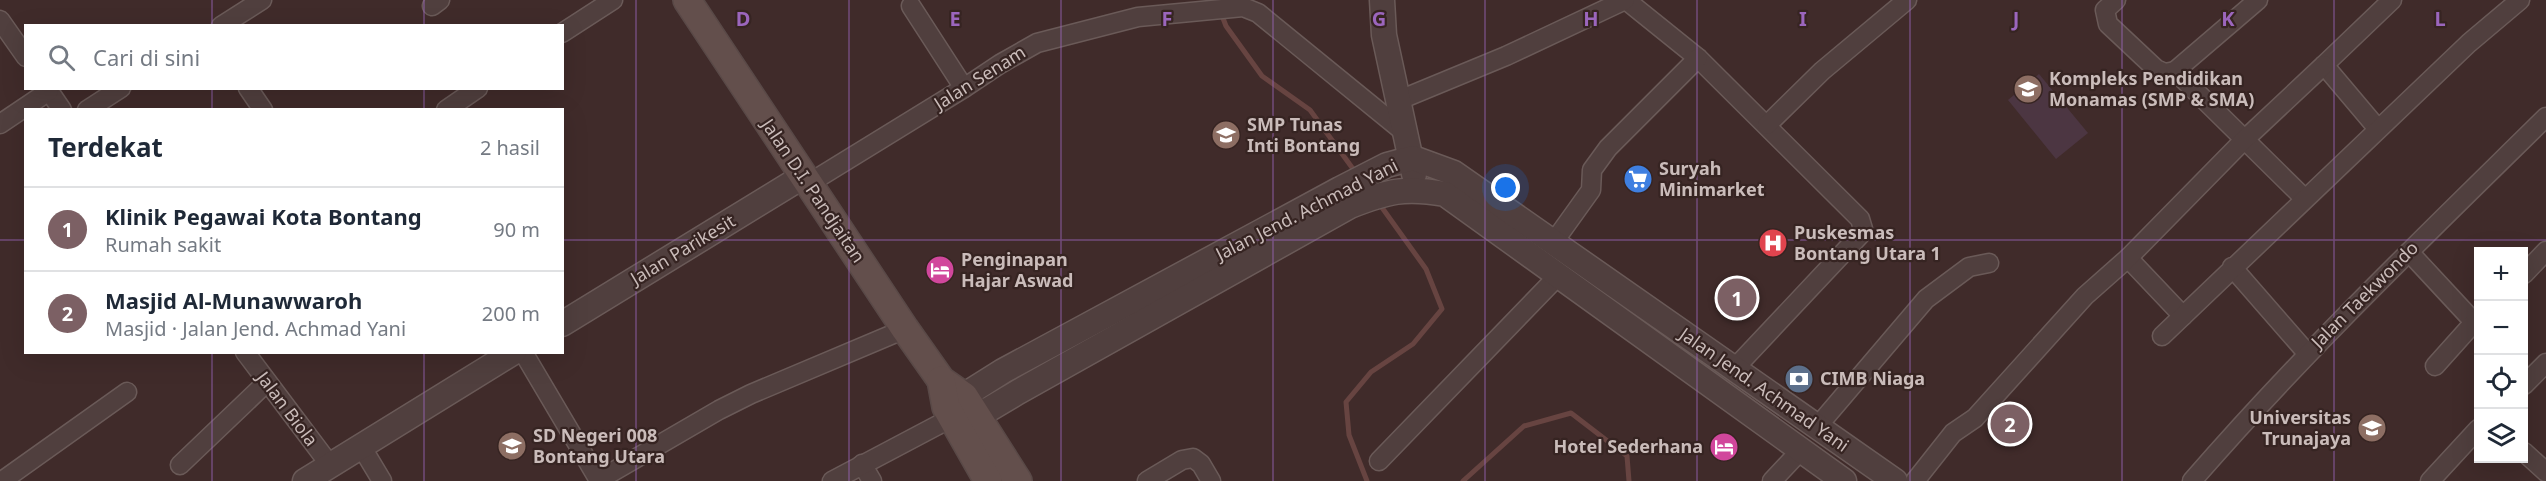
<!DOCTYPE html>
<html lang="id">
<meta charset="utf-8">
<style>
:root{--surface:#fff;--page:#f2f2f3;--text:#1f2937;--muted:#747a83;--line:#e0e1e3;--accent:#7c6064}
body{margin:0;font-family:"Noto Sans",sans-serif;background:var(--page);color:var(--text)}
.controls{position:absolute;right:18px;bottom:18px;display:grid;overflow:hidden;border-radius:0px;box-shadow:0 6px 24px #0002}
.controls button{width:54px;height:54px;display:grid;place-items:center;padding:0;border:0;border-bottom:2px solid var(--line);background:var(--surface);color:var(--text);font:30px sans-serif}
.you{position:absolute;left:1506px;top:188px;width:21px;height:21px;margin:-15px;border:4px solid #fff;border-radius:50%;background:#1a73e8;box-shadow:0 0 0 9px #1a73e833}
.badge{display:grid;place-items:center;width:39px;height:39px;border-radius:50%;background:var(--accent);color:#fff;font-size:20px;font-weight:700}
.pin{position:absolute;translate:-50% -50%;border:3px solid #fff;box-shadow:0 2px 6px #0006}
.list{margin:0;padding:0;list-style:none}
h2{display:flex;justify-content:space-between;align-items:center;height:78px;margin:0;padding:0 24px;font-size:26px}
h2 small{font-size:20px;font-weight:400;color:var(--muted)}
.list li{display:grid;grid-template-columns:39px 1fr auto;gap:18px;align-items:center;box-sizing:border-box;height:84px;padding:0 24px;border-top:2px solid var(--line)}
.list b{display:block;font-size:22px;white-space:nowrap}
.list p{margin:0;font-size:20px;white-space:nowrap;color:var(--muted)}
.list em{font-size:20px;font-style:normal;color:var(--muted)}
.icon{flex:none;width:33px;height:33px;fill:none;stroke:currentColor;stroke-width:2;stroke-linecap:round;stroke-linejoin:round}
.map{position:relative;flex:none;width:2546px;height:481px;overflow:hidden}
.search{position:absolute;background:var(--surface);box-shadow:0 6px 24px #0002;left:24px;top:24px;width:540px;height:66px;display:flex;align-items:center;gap:15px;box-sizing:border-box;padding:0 21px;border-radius:0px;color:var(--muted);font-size:22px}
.panel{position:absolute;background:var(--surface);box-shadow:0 6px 24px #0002;left:24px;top:108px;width:540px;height:246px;border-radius:0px}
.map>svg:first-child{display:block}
</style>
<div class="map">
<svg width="2546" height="481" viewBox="0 0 2546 481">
<rect width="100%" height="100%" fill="#402b2a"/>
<path fill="#4c3642" d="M2039 74 2088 133 2056 159 2008 100Z"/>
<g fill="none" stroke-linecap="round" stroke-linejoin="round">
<g stroke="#674441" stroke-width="5">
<path d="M1216 0 1226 26 1262 76 1310 110 1356 173"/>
<path d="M1367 481 1349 435 1346 402 1371 372 1413 344 1442 309 1426 269 1378 202"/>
<path d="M1463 481 1524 426 1571 413 1627 456 1629 481"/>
</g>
<g stroke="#6a5a58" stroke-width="21">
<g id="minor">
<path d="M1626 0 1698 58 1860 219 1863 229 1860 235 1734 369"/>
<path d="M2116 0 2105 10 2108 24 2156 69 2165 73 2175 71 2304 198"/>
<path d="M432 6 440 0"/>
<path d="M911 6 964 88"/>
<path d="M0 20 26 57"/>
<path d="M221 26 262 0"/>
<path d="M562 33 613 0"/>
<path d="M2175 71 2258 0"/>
<path d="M47 88 62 110"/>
<path d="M248 88 263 110"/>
<path d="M1397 101 1506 56 1625 0"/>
<path d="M87 110 121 88"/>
<path d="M446 110 478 88"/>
<path d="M0 124 49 91"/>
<path d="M1767 125 1822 71 1907 0"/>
<path d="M2378 129 2324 65 2392 0"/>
<path d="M808 184 964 88 1000 64 1037 43 1138 17 1243 7 1258 13 1404 132"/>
<path d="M1553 243 1591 190 1592 170 1608 148 1698 58"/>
<path d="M2409 252 2474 322"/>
<path d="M2128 258 2183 316"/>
<path d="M2232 267 2307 353"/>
<path d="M2524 274 2546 251"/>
<path d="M2162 336 2469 43 2520 0"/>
<path d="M245 352 330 465"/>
<path d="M523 352 597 477 602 478 719 410 751 394 905 329"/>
<path d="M2435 366 2478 318"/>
<path d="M2524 385 2546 363"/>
<path d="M1817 427 1926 299 1969 267 1989 263"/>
<path d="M361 446 382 481"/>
<path d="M2524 452 2546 472"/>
<path d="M1379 461 1559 275"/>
<path d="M862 464 872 481"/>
<path d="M180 465 267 382"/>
<path d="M2 481 127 392"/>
<path d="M832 481 938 425"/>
<path d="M1147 481 1182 460 1193 458 1201 464 1211 481"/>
<path d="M1772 481 1801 450"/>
<path d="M1915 481 1953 433 1975 418 2085 296 2128 258 2243 141 2324 65"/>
<path d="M2192 481C2303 353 2425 236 2546 117"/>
<path d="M2430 481 2478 429"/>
</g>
</g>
<g stroke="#6a5a58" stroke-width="27">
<g id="tertiary">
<path d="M1382 0 1384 35 1414 174"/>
<path d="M562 324 802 177"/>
<path d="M949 405 1003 371 1340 189 1387 165 1413 158 1454 173 1895 481"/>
<path d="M961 426 1018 392 1350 206C1388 191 1405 187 1445 194L1844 481"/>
<path d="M305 481 514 352"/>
</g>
</g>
<g stroke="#594947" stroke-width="30">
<g id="secondary">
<path d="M687 0 905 329 941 380 964 396 1018 481"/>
<path d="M941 380 946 407 988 481"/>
</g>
</g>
<use href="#minor" stroke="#503f3e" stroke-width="18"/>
<use href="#tertiary" stroke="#503f3e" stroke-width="24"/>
<use href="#secondary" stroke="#634f4c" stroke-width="27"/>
</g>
<path fill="none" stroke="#9b66bd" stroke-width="1.5" stroke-opacity="0.55" d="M212 0V26M424 0V26M636 0V481M849 0V481M1061 0V481M1273 0V481M1485 0V481M1697 0V481M1910 0V481M2122 0V481M2334 0V481M212 88V110M424 88V110M0 240H26M562 240H2546M212 352V481M424 352V481"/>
<defs>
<g id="school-disc" transform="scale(1.5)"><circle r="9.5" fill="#8d6e63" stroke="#362422"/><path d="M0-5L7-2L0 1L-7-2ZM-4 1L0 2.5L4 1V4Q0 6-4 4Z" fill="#fff"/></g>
<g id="supermarket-disc" transform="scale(1.5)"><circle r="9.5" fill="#3f7fe0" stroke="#362422"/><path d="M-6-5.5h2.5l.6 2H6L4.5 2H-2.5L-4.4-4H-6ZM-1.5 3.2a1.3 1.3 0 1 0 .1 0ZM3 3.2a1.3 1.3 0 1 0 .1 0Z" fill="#fff"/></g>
<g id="hospital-disc" transform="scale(1.5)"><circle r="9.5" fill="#e0444e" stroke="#362422"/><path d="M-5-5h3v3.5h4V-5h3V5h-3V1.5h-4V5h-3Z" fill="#fff"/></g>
<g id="hotel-disc" transform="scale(1.5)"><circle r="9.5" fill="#d1479c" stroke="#362422"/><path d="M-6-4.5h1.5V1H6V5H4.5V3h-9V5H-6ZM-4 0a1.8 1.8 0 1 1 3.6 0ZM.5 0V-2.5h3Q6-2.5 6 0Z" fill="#fff"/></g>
<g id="bank-disc" transform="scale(1.5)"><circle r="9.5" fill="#5c6f8a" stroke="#362422"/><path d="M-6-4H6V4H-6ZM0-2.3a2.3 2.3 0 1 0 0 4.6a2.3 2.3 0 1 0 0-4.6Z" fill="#fff"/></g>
<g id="university-disc" transform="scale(1.5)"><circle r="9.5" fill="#8d6e63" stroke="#362422"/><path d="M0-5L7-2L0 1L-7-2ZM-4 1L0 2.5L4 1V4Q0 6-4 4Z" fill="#fff"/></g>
</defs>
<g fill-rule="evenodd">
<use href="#school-disc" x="2028" y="89"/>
<use href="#school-disc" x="1226" y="135"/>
<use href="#supermarket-disc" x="1638" y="179"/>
<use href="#hospital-disc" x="1773" y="243"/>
<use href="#hotel-disc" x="940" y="270"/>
<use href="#bank-disc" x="1799" y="379"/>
<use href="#university-disc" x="2372" y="428"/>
<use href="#school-disc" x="512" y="446"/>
<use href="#hotel-disc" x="1724" y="447"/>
</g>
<g text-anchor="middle" stroke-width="4.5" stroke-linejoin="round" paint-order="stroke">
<g font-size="18" fill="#cabcba" stroke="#362422">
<text transform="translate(980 78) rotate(-32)" y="6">Jalan Senam</text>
<text transform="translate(813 191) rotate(56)" y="6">Jalan D.I. Pandjaitan</text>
<text transform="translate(1307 210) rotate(-27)" y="6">Jalan Jend. Achmad Yani</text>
<text transform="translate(683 250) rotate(-31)" y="6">Jalan Parikesit</text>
<text transform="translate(2365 295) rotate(-45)" y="6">Jalan Taekwondo</text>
<text transform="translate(1764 390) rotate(35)" y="6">Jalan Jend. Achmad Yani</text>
<text transform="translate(287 409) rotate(53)" y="6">Jalan Biola</text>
</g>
<g font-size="18" font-weight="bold" fill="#cabcba" stroke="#362422" text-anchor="start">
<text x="2049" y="85">Kompleks Pendidikan<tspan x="2049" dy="21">Monamas (SMP &amp; SMA)</tspan></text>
<text x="1247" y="131">SMP Tunas<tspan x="1247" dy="21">Inti Bontang</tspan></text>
<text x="1659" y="175">Suryah<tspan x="1659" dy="21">Minimarket</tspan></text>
<text x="1794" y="239">Puskesmas<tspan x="1794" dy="21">Bontang Utara 1</tspan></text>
<text x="961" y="266">Penginapan<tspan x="961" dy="21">Hajar Aswad</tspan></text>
<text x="1820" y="385">CIMB Niaga</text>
<text x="2351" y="424" text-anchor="end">Universitas<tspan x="2351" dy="21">Trunajaya</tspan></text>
<text x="533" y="442">SD Negeri 008<tspan x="533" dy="21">Bontang Utara</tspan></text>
<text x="1703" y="453" text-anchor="end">Hotel Sederhana</text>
</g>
</g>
<g font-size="20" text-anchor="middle" font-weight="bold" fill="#9b66bd" stroke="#362422" stroke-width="4.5" stroke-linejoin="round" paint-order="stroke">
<text x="743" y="26">D</text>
<text x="955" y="26">E</text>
<text x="1167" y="26">F</text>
<text x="1379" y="26">G</text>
<text x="1591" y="26">H</text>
<text x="1803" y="26">I</text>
<text x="2016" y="26">J</text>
<text x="2228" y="26">K</text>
<text x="2440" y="26">L</text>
</g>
</svg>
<div class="controls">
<button>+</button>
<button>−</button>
<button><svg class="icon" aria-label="locate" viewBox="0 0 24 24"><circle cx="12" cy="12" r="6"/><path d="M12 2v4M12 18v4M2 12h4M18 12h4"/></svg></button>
<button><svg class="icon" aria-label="layers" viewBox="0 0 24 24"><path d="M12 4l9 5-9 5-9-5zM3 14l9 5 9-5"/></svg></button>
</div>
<div class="you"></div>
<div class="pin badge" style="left:1737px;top:298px">1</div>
<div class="pin badge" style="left:2010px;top:424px">2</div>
<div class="search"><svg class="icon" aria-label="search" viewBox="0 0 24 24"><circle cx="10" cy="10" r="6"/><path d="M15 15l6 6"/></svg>Cari di sini</div>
<section class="panel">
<h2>Terdekat<small>2 hasil</small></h2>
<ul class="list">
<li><span class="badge">1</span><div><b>Klinik Pegawai Kota Bontang</b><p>Rumah sakit</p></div><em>90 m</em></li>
<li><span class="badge">2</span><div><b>Masjid Al-Munawwaroh</b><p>Masjid · Jalan Jend. Achmad Yani</p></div><em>200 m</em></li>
</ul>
</section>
</div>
